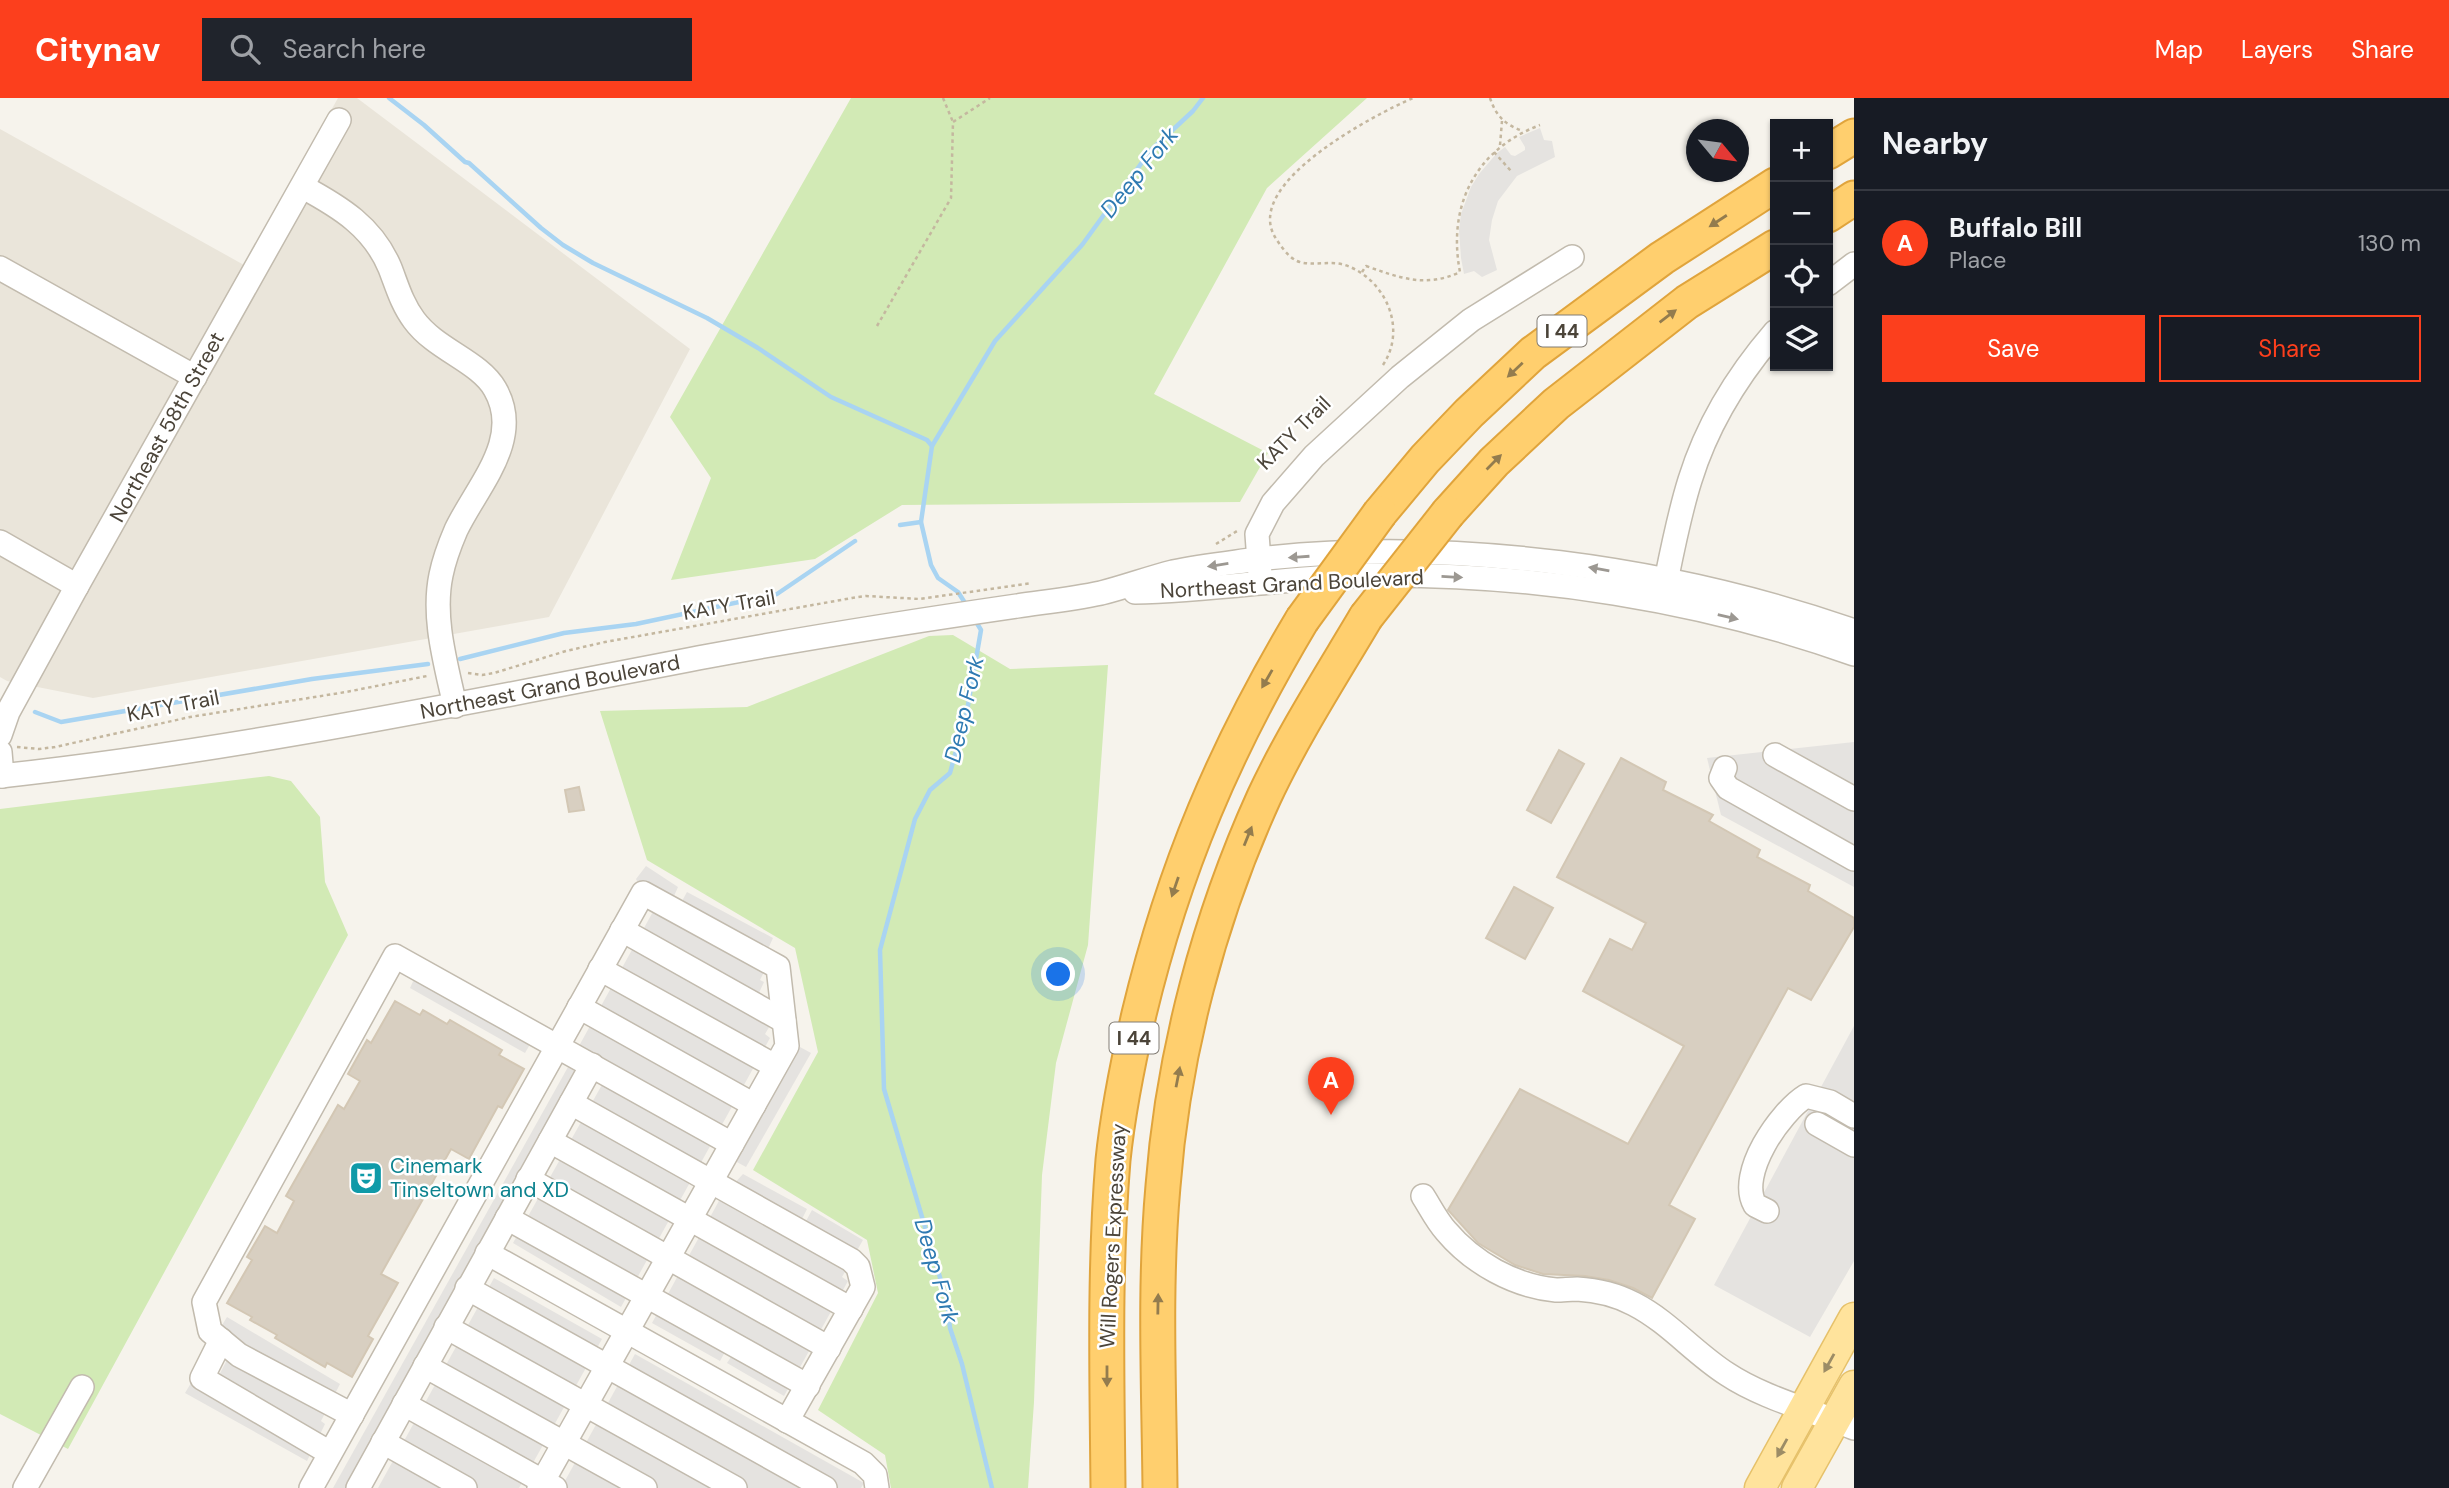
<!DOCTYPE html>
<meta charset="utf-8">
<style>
:root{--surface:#171b24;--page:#20242c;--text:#f1f3f6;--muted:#9ea1a6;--line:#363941;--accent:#fc3f1d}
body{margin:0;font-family:"DM Sans",sans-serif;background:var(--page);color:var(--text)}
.controls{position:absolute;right:21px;top:21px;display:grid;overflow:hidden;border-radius:0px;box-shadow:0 2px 5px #0004}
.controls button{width:63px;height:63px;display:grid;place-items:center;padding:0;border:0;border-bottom:2px solid var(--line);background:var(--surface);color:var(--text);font:35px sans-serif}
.compass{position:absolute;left:1686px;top:21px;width:63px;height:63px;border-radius:50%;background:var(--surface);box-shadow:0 2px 5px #0004;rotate:119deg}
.you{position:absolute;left:1059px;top:877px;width:24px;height:24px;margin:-18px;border:5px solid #fff;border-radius:50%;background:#1a73e8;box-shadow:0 0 0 10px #1a73e833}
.badge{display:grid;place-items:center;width:46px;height:46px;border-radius:50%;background:var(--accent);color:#fff;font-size:23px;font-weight:700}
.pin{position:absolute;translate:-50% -58px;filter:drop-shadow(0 2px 4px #0008)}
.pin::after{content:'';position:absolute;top:37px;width:24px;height:21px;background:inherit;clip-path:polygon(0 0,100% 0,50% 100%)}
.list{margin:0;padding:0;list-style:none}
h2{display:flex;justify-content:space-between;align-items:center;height:91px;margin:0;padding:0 28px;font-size:30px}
h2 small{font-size:23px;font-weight:400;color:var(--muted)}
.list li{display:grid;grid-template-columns:46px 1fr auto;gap:21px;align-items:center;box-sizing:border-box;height:105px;padding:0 28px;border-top:2px solid var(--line)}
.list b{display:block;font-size:26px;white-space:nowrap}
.list p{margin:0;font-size:23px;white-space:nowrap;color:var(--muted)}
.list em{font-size:23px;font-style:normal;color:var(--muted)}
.actions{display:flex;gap:14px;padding:21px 28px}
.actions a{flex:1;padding:16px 0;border:2px solid var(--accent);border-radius:0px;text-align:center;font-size:24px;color:var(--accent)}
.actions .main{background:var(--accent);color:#fff}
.icon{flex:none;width:38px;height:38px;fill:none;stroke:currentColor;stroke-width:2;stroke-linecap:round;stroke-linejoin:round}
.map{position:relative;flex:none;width:1854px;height:1390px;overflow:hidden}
header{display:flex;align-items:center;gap:42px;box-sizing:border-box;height:98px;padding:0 35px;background:var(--accent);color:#fff}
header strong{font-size:33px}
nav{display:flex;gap:38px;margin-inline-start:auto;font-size:24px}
.search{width:490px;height:63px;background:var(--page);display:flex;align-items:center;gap:18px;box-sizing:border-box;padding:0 24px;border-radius:0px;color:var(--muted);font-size:26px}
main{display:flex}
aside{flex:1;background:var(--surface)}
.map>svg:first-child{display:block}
</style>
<header>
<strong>Citynav</strong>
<div class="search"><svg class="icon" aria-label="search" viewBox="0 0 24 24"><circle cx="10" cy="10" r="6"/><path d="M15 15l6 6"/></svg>Search here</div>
<nav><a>Map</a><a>Layers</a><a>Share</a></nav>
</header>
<main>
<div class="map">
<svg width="1854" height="1390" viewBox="0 0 1854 1390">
<rect width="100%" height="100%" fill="#f6f3ec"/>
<path fill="#eae5da" d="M338 0H357L690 251 549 519 93 600 7 583 0 579V31L244 167Z"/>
<g fill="#d2eab5">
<path d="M851 0H1367L1267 90 1154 296 1268 355 1240 404 902 407 815 461 671 482 711 380 670 319Z"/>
<path d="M953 537 1010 571 1108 567 1088 847 1056 965 1042 1077 1034 1304 1028 1390H891L885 1357 818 1312 878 1195 867 1142 753 1072 818 954 795 850 647 762 600 613 747 609 929 538Z"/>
<path d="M269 678 291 683 320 719 325 784 348 837 68 1351 0 1316V711Z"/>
</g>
<g fill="#e5e3e0">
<path d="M1540 30 1544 42 1552 43 1555 59 1517 78 1498 103 1492 122 1489 142 1497 172 1482 179 1474 173 1464 176 1461 160 1459 132 1461 116 1471 89 1479 76 1497 55 1505 49 1511 57 1515 58 1525 52V49L1519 39Z"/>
<path d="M1854 644V789L1721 717 1707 660Z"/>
<path d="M646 768 678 789 674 798 682 803 687 794 773 840 768 851 769 864 760 882 764 884 758 897 771 926 765 936 770 940 621 1209 513 1145 603 985 579 948 655 810 643 795 636 781Z"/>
<path d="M416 877 533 941 525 955 410 890Z"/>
<path d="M1854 928V1163L1810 1239 1714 1187Z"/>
<path d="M800 949 811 955 746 1069 735 1063Z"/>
<path d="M568 969 580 977 348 1390H333Z"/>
<path d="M743 1076 807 1111 802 1121 806 1123 812 1112 863 1142 842 1179 848 1183 784 1298 727 1265 733 1256 726 1252 720 1263 652 1225 720 1101Z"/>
<path d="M494 1180 602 1241 519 1390H378Z"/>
<path d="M227 1219 340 1286 321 1323 325 1326 307 1363 185 1295 191 1285 214 1287 230 1256 216 1237Z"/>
<path d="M635 1256 864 1385 861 1390H561Z"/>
</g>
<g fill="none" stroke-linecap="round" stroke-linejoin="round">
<g stroke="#a9d4f2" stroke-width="4.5">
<path d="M389 0 424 27 465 64 469 65 541 130 563 147 593 165 707 220 758 250 831 299 927 342 932 348"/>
<path d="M900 427 921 424"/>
<path d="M967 508 958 494 938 480 931 467 921 424 932 348 995 243 1082 147 1151 52 1193 13 1203 0"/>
<path d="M975 522 981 532 967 613 950 675 930 692 915 721 880 852 884 991 947 1203 950 1230 962 1266 992 1390"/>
<path d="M460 561 564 535 636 526 777 496 855 443"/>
<path d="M35 614 61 624 312 581 428 566"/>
</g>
</g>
<g fill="#d8cfc1" stroke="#d3c7b4" stroke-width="2">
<path d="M1559 652 1584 666 1551 725 1527 712Z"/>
<path d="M1621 660 1666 684 1663 692 1713 717 1709 723 1760 752 1757 759 1810 787 1808 793 1854 820V829L1811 902 1788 890 1669 1107 1695 1121 1652 1200 1633 1190 1609 1182 1585 1178 1543 1176 1515 1167 1478 1145 1448 1112 1520 991 1628 1046 1684 948 1583 893 1610 841 1632 852 1646 825 1557 779Z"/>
<path d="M579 689 584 712 569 714 565 692Z"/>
<path d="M1514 789 1553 810 1525 861 1486 840Z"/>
<path d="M395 903 420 917 423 912 447 926 450 922 502 952 499 957 524 971 502 1010 498 1008 469 1061 451 1051 381 1176 398 1185 368 1238 373 1241 352 1279 327 1265 325 1269 275 1240 277 1237 250 1222 252 1219 227 1205 252 1162 247 1159 265 1128 277 1135 294 1103 286 1098 338 1007 344 1011 360 983 348 976 367 942 371 945Z"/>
</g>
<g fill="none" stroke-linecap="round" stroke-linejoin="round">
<g stroke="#c2bbae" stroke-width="26">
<g id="minor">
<path d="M303 89C340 109 373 129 390 170 397 188 402 206 414 222 436 252 479 263 495 291 524 341 477 388 456 432 450 446 444 462 441 477 432 520 446 566 455 608"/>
<path d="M0 170 195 279"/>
<path d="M1828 186 1854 166"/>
<path d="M0 444 77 488"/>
<path d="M1260 477 1257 436 1273 405 1314 358 1400 279 1471 222 1572 159"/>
<path d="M1135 494C1213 493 1290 479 1368 477 1532 475 1700 501 1854 556"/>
<path d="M1663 498C1671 459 1678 420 1690 382 1707 327 1737 278 1775 234"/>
<path d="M0 637 8 614 77 488 339 22"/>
<path d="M0 654 2 678"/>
<path d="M1775 657 1854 701"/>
<path d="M1725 670 1721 680 1728 690 1854 761"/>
<path d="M0 678C239 652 473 603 709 558 811 539 914 523 1017 508 1044 504 1073 501 1101 495 1125 489 1149 480 1173 474 1201 468 1230 465 1258 461 1452 439 1670 469 1854 533"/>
<path d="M622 832 784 923"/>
<path d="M600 871 775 968"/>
<path d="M579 909 754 1007"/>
<path d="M571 1005 851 1162 858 1169 863 1189 787 1323"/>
<path d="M1817 1026 1854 1047"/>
<path d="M550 1043 851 1211"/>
<path d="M528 1081 829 1250"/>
<path d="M1423 1098C1430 1109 1437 1123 1446 1133 1473 1165 1514 1188 1556 1192 1563 1192 1570 1191 1577 1191 1596 1192 1617 1197 1634 1206 1669 1224 1694 1255 1727 1276 1763 1300 1814 1313 1854 1330"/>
<path d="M1767 1113 1755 1107C1737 1076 1780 1014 1806 998L1830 1004 1854 1018"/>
<path d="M507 1120 808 1288"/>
<path d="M487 1155 863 1365 875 1377 877 1390"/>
<path d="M467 1190 825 1390"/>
<path d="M446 1229 735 1390"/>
<path d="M221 1242 202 1280 330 1355"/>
<path d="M425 1268 645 1390"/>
<path d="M404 1306 555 1390"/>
<path d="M352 1317 239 1257 210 1233 204 1204 395 858 732 1046"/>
<path d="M383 1344 465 1390"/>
<path d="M25 1390 82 1289"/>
<path d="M311 1390 643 795 778 869 787 948 539 1390"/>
<path d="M358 1390 592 967"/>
</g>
</g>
<g stroke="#e6c16a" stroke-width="33">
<g id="major">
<path d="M1760 1390 1854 1220"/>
<path d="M1797 1390 1854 1288"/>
</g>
</g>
<g stroke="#e0a43c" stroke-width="37">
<g id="highway">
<path d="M1828 54 1854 38"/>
<path d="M1828 117 1854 100"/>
<path d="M1380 415 1425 361 1469 315 1533 255 1662 160 1775 87"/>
<path d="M1448 415 1494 364 1556 306 1687 204 1775 149"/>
<path d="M1108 1390C1107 1281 1104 1171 1113 1062 1118 1013 1128 964 1139 916 1174 770 1225 651 1302 522"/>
<path d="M1160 1390C1159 1289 1154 1188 1163 1088 1173 956 1209 820 1264 699 1293 637 1331 578 1366 519"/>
</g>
</g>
<g stroke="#c4b79f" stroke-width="2.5" stroke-dasharray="3.5 3.5" stroke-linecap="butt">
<path d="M943 0 953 24"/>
<path d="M1490 0C1496 18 1505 27 1523 33"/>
<path d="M1500 47 1502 23"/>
<path d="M1494 54 1511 73"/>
<path d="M1362 174 1366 168C1400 180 1426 190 1460 174 1447 107 1476 51 1540 27"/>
<path d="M877 228 951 100 953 24 990 0"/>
<path d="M1383 267C1408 229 1384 180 1345 167 1329 162 1311 169 1297 163 1288 159 1280 147 1275 139 1243 85 1374 17 1413 0"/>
<path d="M1216 446 1237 433"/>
<path d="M468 575 482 577 494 575 566 553 605 544 852 500 866 498 920 501 1032 485"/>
<path d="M17 649 39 651 55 649 190 619 346 594 427 578"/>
</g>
<use href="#minor" stroke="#fff" stroke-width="23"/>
<use href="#major" stroke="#ffe39c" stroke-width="30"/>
<use href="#highway" stroke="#ffcf6e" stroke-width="33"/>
<g stroke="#e0a43c" stroke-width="37" stroke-linecap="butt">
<g id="highway-bridge">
<path d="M1366 519 1448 415"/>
<path d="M1302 522 1380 415"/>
</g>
</g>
<use href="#highway-bridge" stroke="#ffcf6e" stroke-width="33"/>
</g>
<defs><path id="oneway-solid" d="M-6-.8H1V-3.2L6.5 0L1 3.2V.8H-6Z" transform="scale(1.75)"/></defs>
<g fill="#937c4e">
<use href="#oneway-solid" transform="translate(1718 123) rotate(147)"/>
<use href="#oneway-solid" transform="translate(1668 218) rotate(-37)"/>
<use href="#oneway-solid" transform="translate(1515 272) rotate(137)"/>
<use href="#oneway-solid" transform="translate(1494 364) rotate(-45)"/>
<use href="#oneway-solid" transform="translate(1267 581) rotate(120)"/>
<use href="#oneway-solid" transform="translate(1248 738) rotate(-68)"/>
<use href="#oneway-solid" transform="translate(1175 789) rotate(109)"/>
<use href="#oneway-solid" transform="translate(1178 979) rotate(-79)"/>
<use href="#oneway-solid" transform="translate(1158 1206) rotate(-89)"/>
<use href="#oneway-solid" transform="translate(1107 1278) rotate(90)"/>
</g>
<g fill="#9c9892">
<use href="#oneway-solid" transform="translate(1299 459) rotate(176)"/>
<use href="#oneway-solid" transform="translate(1218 467) rotate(171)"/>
<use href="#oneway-solid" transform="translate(1599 471) rotate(-170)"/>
<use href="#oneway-solid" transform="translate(1452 479) rotate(3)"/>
<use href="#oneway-solid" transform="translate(1728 519) rotate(13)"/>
</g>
<g fill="#9c8c66">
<use href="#oneway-solid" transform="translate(1829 1265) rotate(119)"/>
<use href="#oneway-solid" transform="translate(1782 1350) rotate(119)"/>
</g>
<defs>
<g id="theatre-square" transform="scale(1.75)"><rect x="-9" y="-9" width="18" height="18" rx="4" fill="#0f9aa8" stroke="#fff"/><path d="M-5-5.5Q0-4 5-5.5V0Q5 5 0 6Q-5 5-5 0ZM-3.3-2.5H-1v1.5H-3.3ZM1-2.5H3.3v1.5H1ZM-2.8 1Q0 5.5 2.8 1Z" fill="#fff"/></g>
</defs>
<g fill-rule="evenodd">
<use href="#theatre-square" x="366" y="1080"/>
</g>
<g text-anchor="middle" stroke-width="5" stroke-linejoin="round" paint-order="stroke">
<g fill="#fff" stroke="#817c74" stroke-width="2">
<rect x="1537.5" y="217.5" width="49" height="31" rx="5"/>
<rect x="1109.5" y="924.5" width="49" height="31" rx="5"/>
</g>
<g font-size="19" font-weight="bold" fill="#4b4439">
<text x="1562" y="240">I 44</text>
<text x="1134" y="947">I 44</text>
</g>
<g font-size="21" fill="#4b4439" stroke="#fff">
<text transform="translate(167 329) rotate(-61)" y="7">Northeast 58th Street</text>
<text transform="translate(1294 335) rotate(-45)" y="7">KATY Trail</text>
<text transform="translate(1292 486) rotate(-3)" y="7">Northeast Grand Boulevard</text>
<text transform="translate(729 507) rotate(-10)" y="7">KATY Trail</text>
<text transform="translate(550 589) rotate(-11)" y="7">Northeast Grand Boulevard</text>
<text transform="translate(173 608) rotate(-11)" y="7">KATY Trail</text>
<text transform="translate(1113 1138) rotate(-87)" y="7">Will Rogers Expressway</text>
</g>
<g font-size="21" fill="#0d838f" stroke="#fff" text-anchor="start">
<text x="390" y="1075">Cinemark<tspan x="390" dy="24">Tinseltown and XD</tspan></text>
</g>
<g font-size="23" font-style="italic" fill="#2e7ab2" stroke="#fff">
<text transform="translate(1139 74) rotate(-51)" y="8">Deep Fork</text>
<text transform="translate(964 611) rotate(-77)" y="8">Deep Fork</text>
<text transform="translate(937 1173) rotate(74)" y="8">Deep Fork</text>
</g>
</g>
</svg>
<div class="controls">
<button>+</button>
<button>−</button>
<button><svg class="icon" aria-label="locate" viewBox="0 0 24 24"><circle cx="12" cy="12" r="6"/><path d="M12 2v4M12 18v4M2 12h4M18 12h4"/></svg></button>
<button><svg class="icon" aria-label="layers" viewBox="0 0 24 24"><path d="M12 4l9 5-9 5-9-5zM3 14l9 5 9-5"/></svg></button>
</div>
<svg class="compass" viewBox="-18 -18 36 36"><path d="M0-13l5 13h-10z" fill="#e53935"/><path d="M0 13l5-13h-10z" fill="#9ea1a6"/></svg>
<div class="you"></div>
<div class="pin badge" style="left:1331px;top:1017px">A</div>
</div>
<aside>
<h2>Nearby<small></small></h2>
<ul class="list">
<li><span class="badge">A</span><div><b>Buffalo Bill</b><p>Place</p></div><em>130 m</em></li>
</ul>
<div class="actions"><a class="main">Save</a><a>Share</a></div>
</aside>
</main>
